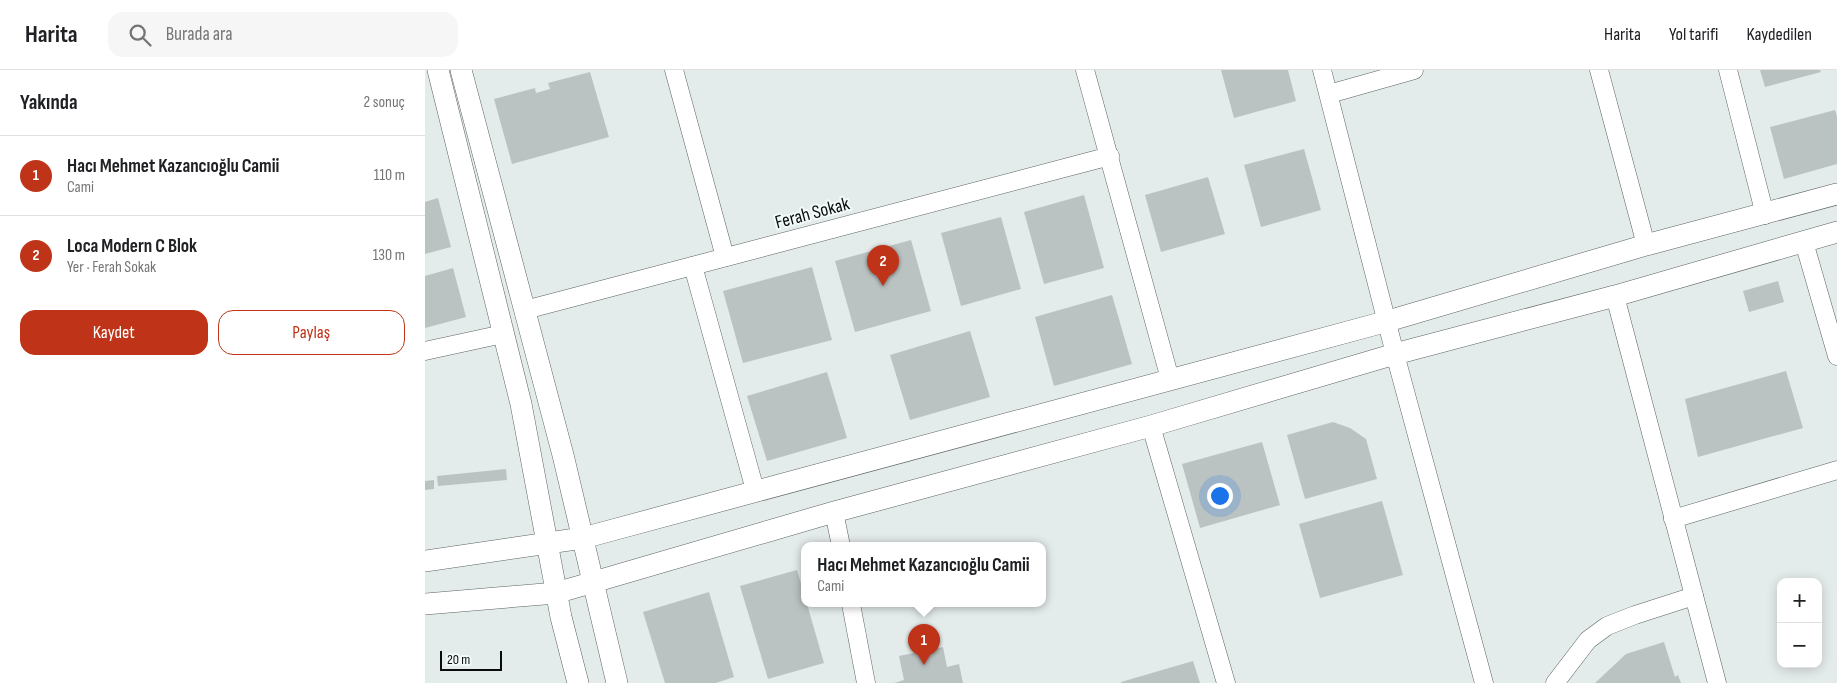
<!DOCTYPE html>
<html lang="tr">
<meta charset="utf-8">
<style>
:root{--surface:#fff;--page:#f6f6f6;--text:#202124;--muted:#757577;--line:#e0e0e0;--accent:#bf3418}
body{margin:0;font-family:"Sofia Sans Condensed",sans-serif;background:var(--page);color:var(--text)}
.controls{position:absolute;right:15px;bottom:15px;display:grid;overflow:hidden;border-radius:10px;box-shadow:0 2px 12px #0003}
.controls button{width:45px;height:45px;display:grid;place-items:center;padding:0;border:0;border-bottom:1px solid var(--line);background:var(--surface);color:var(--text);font:25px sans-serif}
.scale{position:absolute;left:15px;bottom:12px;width:62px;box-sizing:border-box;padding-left:5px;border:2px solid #090c0b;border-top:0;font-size:14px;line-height:18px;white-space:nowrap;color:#090c0b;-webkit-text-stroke:4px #f1faf8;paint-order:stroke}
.you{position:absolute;left:794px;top:425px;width:18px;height:18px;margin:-12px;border:4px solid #fff;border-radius:50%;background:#1a73e8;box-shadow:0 0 0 8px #1a73e833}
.badge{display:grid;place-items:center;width:32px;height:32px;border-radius:50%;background:var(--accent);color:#fff;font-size:16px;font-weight:700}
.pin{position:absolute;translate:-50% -41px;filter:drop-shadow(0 1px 2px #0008)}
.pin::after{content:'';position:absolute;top:26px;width:18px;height:15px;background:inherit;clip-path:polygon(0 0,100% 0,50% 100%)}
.popup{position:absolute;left:376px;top:472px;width:245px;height:65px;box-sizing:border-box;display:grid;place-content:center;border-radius:10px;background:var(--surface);filter:drop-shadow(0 1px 4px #0005);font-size:16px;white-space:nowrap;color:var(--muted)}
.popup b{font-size:19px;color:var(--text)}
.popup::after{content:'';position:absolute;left:50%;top:100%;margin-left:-10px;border:10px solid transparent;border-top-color:var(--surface)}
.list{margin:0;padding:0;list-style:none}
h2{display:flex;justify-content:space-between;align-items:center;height:65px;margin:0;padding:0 20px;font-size:21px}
h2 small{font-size:16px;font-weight:400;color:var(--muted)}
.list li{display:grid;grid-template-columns:32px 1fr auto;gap:15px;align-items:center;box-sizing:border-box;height:80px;padding:0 20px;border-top:1px solid var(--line)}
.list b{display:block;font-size:19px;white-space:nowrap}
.list p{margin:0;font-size:16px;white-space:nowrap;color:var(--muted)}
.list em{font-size:16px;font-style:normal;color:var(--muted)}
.actions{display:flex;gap:10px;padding:15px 20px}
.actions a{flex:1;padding:11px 0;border:1px solid var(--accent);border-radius:15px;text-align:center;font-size:18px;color:var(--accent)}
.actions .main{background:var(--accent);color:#fff}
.icon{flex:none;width:28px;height:28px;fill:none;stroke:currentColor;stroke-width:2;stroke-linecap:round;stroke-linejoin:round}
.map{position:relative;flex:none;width:1412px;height:613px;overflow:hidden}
header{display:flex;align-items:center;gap:30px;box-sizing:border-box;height:70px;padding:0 25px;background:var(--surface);border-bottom:1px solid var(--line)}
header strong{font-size:24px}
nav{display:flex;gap:28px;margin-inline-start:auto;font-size:18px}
.search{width:350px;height:45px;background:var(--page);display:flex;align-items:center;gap:12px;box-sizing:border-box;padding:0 18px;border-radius:15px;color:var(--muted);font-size:19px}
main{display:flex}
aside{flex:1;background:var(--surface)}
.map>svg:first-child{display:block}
</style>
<header>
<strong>Harita</strong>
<div class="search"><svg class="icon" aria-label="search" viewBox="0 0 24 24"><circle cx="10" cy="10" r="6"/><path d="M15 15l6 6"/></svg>Burada ara</div>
<nav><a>Harita</a><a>Yol tarifi</a><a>Kaydedilen</a></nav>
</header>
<main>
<aside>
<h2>Yakında<small>2 sonuç</small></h2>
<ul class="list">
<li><span class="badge">1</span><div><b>Hacı Mehmet Kazancıoğlu Camii</b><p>Cami</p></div><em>110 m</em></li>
<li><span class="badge">2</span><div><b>Loca Modern C Blok</b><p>Yer · Ferah Sokak</p></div><em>130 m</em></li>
</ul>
<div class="actions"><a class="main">Kaydet</a><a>Paylaş</a></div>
</aside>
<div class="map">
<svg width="1412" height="613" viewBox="0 0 1412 613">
<rect width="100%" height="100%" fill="#e4eceb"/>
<g fill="#bbc3c2">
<path d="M796 0H863L871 31 809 48Z"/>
<path d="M1335 0H1395L1396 2 1340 17Z"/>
<path d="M165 2 184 67 87 94 69 29 110 18 111 23 125 19 123 13Z"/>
<path d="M1410 40 1412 46V94L1359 109 1345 57Z"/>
<path d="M879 79 896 140 836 157 819 95Z"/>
<path d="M783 107 800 164 736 182 720 125Z"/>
<path d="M659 125 679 198 619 214 599 142Z"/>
<path d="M13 128 26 177 0 184V132Z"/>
<path d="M576 147 596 219 536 236 516 163Z"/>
<path d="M486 170 506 241 430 262 410 191Z"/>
<path d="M387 197 407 270 318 293 298 221Z"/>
<path d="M28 198 41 247 0 258V206Z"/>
<path d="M1353 211 1359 232 1324 242 1318 221Z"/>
<path d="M687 225 707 294 629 316 610 247Z"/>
<path d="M545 261 565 327 485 350 465 285Z"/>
<path d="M1361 301 1378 358 1273 387 1260 329Z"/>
<path d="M402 302 422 368 342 391 322 326Z"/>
<path d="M908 352 925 358 941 369 952 409 880 429 862 365Z"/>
<path d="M837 372 855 435 775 458 757 394Z"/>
<path d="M81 399 82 410 13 416 12 406Z"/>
<path d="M9 410V419L0 420V411Z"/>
<path d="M957 431 978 505 895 528 874 454Z"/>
<path d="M372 500 380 527V534H382L399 593 343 609 315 516Z"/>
<path d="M284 522 309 607 291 613H240L218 542Z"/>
<path d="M1239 572 1250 607 1253 605 1256 613H1170L1201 584Z"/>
<path d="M518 577 522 597 534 594 538 613H469L479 610 474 586Z"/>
<path d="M768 591 775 613H696V612Z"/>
</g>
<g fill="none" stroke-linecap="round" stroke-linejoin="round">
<g stroke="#5c6462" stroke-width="19">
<g id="minor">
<path d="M249 0 300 187"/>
<path d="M660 0 745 309"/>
<path d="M897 0 970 284 1059 613"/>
<path d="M1174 0 1221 175"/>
<path d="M1303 0 1340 145"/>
<path d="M904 24 989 0"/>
<path d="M1379 172 1412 286"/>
<path d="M268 196 330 420"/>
<path d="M1190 226 1292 613"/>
<path d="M100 240 685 86"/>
<path d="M0 281 78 264"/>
<path d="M726 356 801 613"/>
<path d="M409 442 416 476"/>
<path d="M1248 449 1412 400"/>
<path d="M426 534 441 613"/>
<path d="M1130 613 1163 570 1182 556 1210 545 1269 526"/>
</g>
</g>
<g stroke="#5c6462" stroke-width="22">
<g id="tertiary">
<path d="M13 0 96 334 136 547 153 613"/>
<path d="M36 0 138 385 192 613"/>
<path d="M0 491 158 468 963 251 1221 175 1412 124"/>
<path d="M0 534 131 523 409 442 726 356 970 284 1190 226 1412 162"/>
</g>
</g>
<use href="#minor" stroke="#fff" stroke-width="18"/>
<use href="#tertiary" stroke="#fff" stroke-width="21"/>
</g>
<g text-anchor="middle" stroke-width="4" stroke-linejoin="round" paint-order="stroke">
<g font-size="19" fill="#090c0b" stroke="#f1faf8">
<text transform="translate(387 142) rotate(-15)" y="7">Ferah Sokak</text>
</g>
</g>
</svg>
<div class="controls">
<button>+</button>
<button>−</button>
</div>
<div class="scale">20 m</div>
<div class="you"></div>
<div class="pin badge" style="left:499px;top:595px">1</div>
<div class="popup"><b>Hacı Mehmet Kazancıoğlu Camii</b>Cami</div>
<div class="pin badge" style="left:458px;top:216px">2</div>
</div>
</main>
